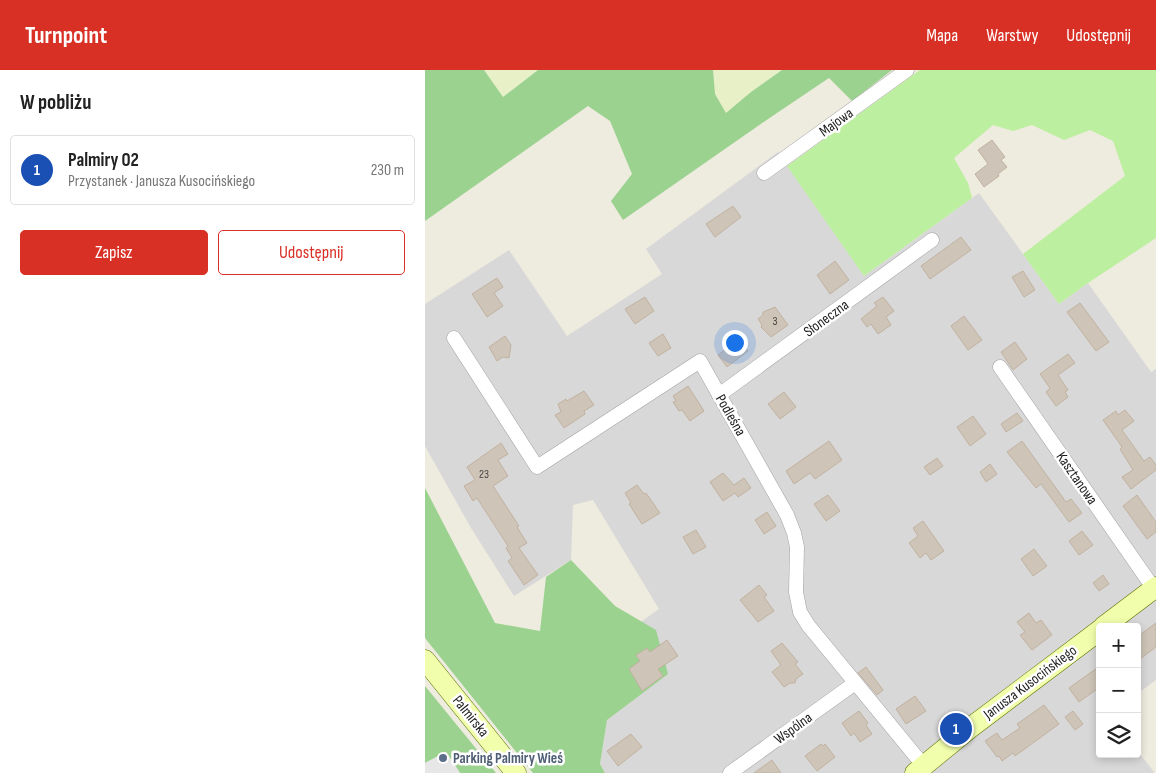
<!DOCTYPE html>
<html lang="pl">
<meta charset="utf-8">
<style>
:root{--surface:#fff;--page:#f6f6f6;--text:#222;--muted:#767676;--line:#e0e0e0;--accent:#d93025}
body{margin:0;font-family:"Sofia Sans Condensed",sans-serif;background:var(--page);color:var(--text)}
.controls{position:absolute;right:15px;bottom:15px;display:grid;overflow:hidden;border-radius:5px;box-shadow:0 2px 8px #0003}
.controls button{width:45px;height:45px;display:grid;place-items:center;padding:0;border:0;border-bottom:1px solid var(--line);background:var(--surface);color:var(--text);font:25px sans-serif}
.you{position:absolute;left:309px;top:272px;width:18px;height:18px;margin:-12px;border:4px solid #fff;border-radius:50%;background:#1a73e8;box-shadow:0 0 0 8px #1a73e833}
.badge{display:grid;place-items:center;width:32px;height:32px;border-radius:50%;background:var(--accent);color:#fff;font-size:16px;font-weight:700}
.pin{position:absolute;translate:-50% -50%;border:2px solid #fff;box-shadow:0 1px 5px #0006}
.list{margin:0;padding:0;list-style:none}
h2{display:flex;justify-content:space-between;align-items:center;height:65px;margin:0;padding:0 20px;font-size:21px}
h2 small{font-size:16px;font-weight:400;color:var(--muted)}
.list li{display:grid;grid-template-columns:32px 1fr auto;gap:15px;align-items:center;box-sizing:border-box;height:70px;margin:0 10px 10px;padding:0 10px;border:1px solid var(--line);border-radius:5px}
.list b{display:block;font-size:19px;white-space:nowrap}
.list p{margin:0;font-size:16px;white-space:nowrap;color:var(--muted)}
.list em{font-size:16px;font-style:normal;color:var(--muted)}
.actions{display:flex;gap:10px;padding:15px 20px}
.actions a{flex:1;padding:11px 0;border:1px solid var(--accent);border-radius:5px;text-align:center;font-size:18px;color:var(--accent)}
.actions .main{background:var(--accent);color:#fff}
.icon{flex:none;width:28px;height:28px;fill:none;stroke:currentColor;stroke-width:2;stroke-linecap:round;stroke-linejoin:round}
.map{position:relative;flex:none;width:731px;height:703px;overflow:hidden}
header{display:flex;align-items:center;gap:30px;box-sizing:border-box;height:70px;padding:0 25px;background:var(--accent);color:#fff}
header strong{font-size:24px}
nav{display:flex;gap:28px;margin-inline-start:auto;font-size:18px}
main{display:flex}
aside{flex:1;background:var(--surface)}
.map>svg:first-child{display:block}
</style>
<header>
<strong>Turnpoint</strong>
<nav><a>Mapa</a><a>Warstwy</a><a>Udostępnij</a></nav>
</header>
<main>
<aside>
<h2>W pobliżu<small></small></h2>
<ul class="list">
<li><span class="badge" style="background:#1a4fb4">1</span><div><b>Palmiry 02</b><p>Przystanek · Janusza Kusocińskiego</p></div><em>230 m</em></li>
</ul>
<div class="actions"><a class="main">Zapisz</a><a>Udostępnij</a></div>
</aside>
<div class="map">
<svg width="731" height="703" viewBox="0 0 731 703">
<rect width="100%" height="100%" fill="#eeebdf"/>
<path fill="#d9d8d8" d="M353 82 439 206 554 123 634 234 663 213 726 302 731 299V610L712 624V557H675V684H712V680L729 702 728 703H180L175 694 182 650 169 585 234 539 168 430 148 435 146 490 89 526 46 458 0 376V234L84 180 142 266 237 204 221 179Z"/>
<g fill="#e8f0c8">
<path d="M59 0H113L78 27Z"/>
<path d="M288 0H357L326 22 301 43 290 24Z"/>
</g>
<path fill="#bcef9f" d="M495 0H731V168L663 213 634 234 598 184 700 106 688 71 665 60 639 70 607 55 588 61 568 55 529 88 543 113 547 128 439 206 362 96Z"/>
<g fill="#9bd28f">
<path d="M0 0H59L78 27 113 0H288L290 24 301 43 326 22 357 0H467L427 31 404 8 346 47 198 150 186 131 207 104 185 51 163 36 0 151Z"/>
<path d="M0 418 70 553 115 561 121 507 146 490 190 536 231 560 243 604 182 650 175 694 180 703H108L0 568Z"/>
<path d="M0 616 71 703H35L21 682 0 693Z"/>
</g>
<path fill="#e7e7e7" d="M21 682 35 703H0V693Z"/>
<g fill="#cec4b8" stroke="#c1b2a0">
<path d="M567 70 580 87 576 90 582 97 573 104 574 106 559 117 550 104 563 94 553 80Z"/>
<path d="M308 136 316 147 290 167 281 154Z"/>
<path d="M536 167 546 180 505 209 496 196Z"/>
<path d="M410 191 424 210 405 224 392 205Z"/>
<path d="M598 201 610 220 599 227 587 207Z"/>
<path d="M72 208 78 217 69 223 78 236 62 247 47 224Z"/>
<path d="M220 227 229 241 210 254 200 239Z"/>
<path d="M458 227 469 241 461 247 466 255 453 264 446 254 442 257 436 249 452 236 449 233Z"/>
<path d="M655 233 684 272 671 281 642 242Z"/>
<path d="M350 237 363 255 346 267 336 257 337 255 333 249 338 245V242Z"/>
<path d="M539 246 557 270 543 280 526 256Z"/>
<path d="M238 264 246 278 233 286 224 273Z"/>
<path d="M311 264 323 281 302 297 293 285 305 276 302 271Z"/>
<path d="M80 266 86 275 84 288 78 287 72 291 64 277Z"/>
<path d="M590 272 602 289 588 300 576 282Z"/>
<path d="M643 284 650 293 633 305 643 320 640 322 643 327 631 336 621 322 625 318 615 304Z"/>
<path d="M263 316 279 341 265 351 257 340 254 341 248 332 251 331 248 326Z"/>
<path d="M159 321 169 335 159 341 160 344 139 358 130 345 136 342 133 334 141 329 142 331Z"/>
<path d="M359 322 371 337 355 349 343 334Z"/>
<path d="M700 340 709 351 697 360 719 391 725 387 731 395V400L706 419 697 407 708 400 695 379 697 377 678 350 691 341 693 345Z"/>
<path d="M592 343 598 351 581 362 576 354Z"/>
<path d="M548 346 561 364 545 376 532 357Z"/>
<path d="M404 371 417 390 390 409 385 403 369 414 361 401Z"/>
<path d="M597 371 641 432 646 429 657 443 644 452 616 414 611 418 582 382Z"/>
<path d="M76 373 83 384 73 390 83 406 68 416 94 456 92 457 102 473 94 478 113 505 99 515 83 491 87 488 81 478 83 476 52 428 48 431 39 416 50 410 42 397Z"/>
<path d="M512 388 518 396 505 405 499 397Z"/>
<path d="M565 394 572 404 561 412 555 402Z"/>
<path d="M298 403 309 415 319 408 326 418 313 427 310 423 298 431 285 412Z"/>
<path d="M212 415 219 424 221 423 235 443 217 454 204 434 206 433 200 423Z"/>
<path d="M403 425 415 441 401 451 389 434Z"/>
<path d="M712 425 731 452V462L722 469 698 436Z"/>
<path d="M342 442 351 456 339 464 330 450Z"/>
<path d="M498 451 519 481 506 490 501 483 495 488 484 473 493 466 488 458Z"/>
<path d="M271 460 281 477 268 484 258 467Z"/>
<path d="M657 461 668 475 654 485 644 471Z"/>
<path d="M609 479 622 496 608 506 596 489Z"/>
<path d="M678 505 684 514 674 521 668 513Z"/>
<path d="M334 515 342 525 339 527 349 541 333 552 315 530Z"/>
<path d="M604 543 611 553 616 550 627 565 607 580 595 565 600 562 592 552Z"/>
<path d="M731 553V577L712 591V567Z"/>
<path d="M242 570 253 586 233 599 238 606 217 621 204 599 215 591 211 585 222 578 225 582Z"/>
<path d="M357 573 373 592 370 594 378 604 371 609 370 613H365L359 617 347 602 356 595 346 581Z"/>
<path d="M675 596V617L654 632 644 618Z"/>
<path d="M441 597 458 620 452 625 433 603Z"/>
<path d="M490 626 501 641 481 654 471 639Z"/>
<path d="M619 635 634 654 590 686 588 683 577 691 574 686 572 687 560 671 572 663 577 670 595 658 592 654Z"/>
<path d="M434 641 443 653 441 655 447 664 435 672 429 663 426 666 417 653Z"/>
<path d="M648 641 658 654 650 660 640 647Z"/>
<path d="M206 664 217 677 193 696 182 681Z"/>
<path d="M396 674 398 676 400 674 410 687 392 701 380 686Z"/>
<path d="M347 690 356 703H329Z"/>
</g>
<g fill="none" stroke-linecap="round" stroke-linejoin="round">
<g stroke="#a2a2a2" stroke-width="15">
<g id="street">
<path d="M339 103 482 0"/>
<path d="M29 268 112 397 275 291 362 445 369 463 372 477 371 522 375 542 383 555 498 695"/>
<path d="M575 297 729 519"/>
<path d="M294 325 507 170"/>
<path d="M305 703 430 613"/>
</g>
</g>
<g stroke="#5a7400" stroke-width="21">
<g id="secondary">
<path d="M678 557 731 517"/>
<path d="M0 590 91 703"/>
<path d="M490 703 545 658 675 560"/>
</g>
</g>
<use href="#street" stroke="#fff" stroke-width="14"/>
<use href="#secondary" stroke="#f1ffac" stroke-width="20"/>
</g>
<circle fill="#5c6f8a" stroke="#fff" stroke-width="2" cx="18" cy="688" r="5"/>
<g text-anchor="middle" stroke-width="5" stroke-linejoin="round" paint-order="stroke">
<g font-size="12" fill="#484542">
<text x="350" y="255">3</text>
<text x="59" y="408">23</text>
</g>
<g font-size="15" fill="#1b1b1b" stroke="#fff">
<text transform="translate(411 52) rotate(-36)" y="5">Majowa</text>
<text transform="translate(401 248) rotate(-36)" y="5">Słoneczna</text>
<text transform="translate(306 345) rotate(60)" y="5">Podleśna</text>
<text transform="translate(652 408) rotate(55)" y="5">Kasztanowa</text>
<text transform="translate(605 612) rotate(-37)" y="5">Janusza Kusocińskiego</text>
<text transform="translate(46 646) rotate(51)" y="5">Palmirska</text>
<text transform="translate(368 658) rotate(-36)" y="5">Wspólna</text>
</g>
<g font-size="15" font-weight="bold" fill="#4e5e75" stroke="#fff" text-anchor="start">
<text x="28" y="693">Parking Palmiry Wieś</text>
</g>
</g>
</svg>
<div class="controls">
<button>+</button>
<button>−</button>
<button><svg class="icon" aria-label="layers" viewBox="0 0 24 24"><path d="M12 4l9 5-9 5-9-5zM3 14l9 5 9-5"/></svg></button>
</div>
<div class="you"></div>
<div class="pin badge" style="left:531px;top:659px;background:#1a4fb4">1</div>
</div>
</main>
